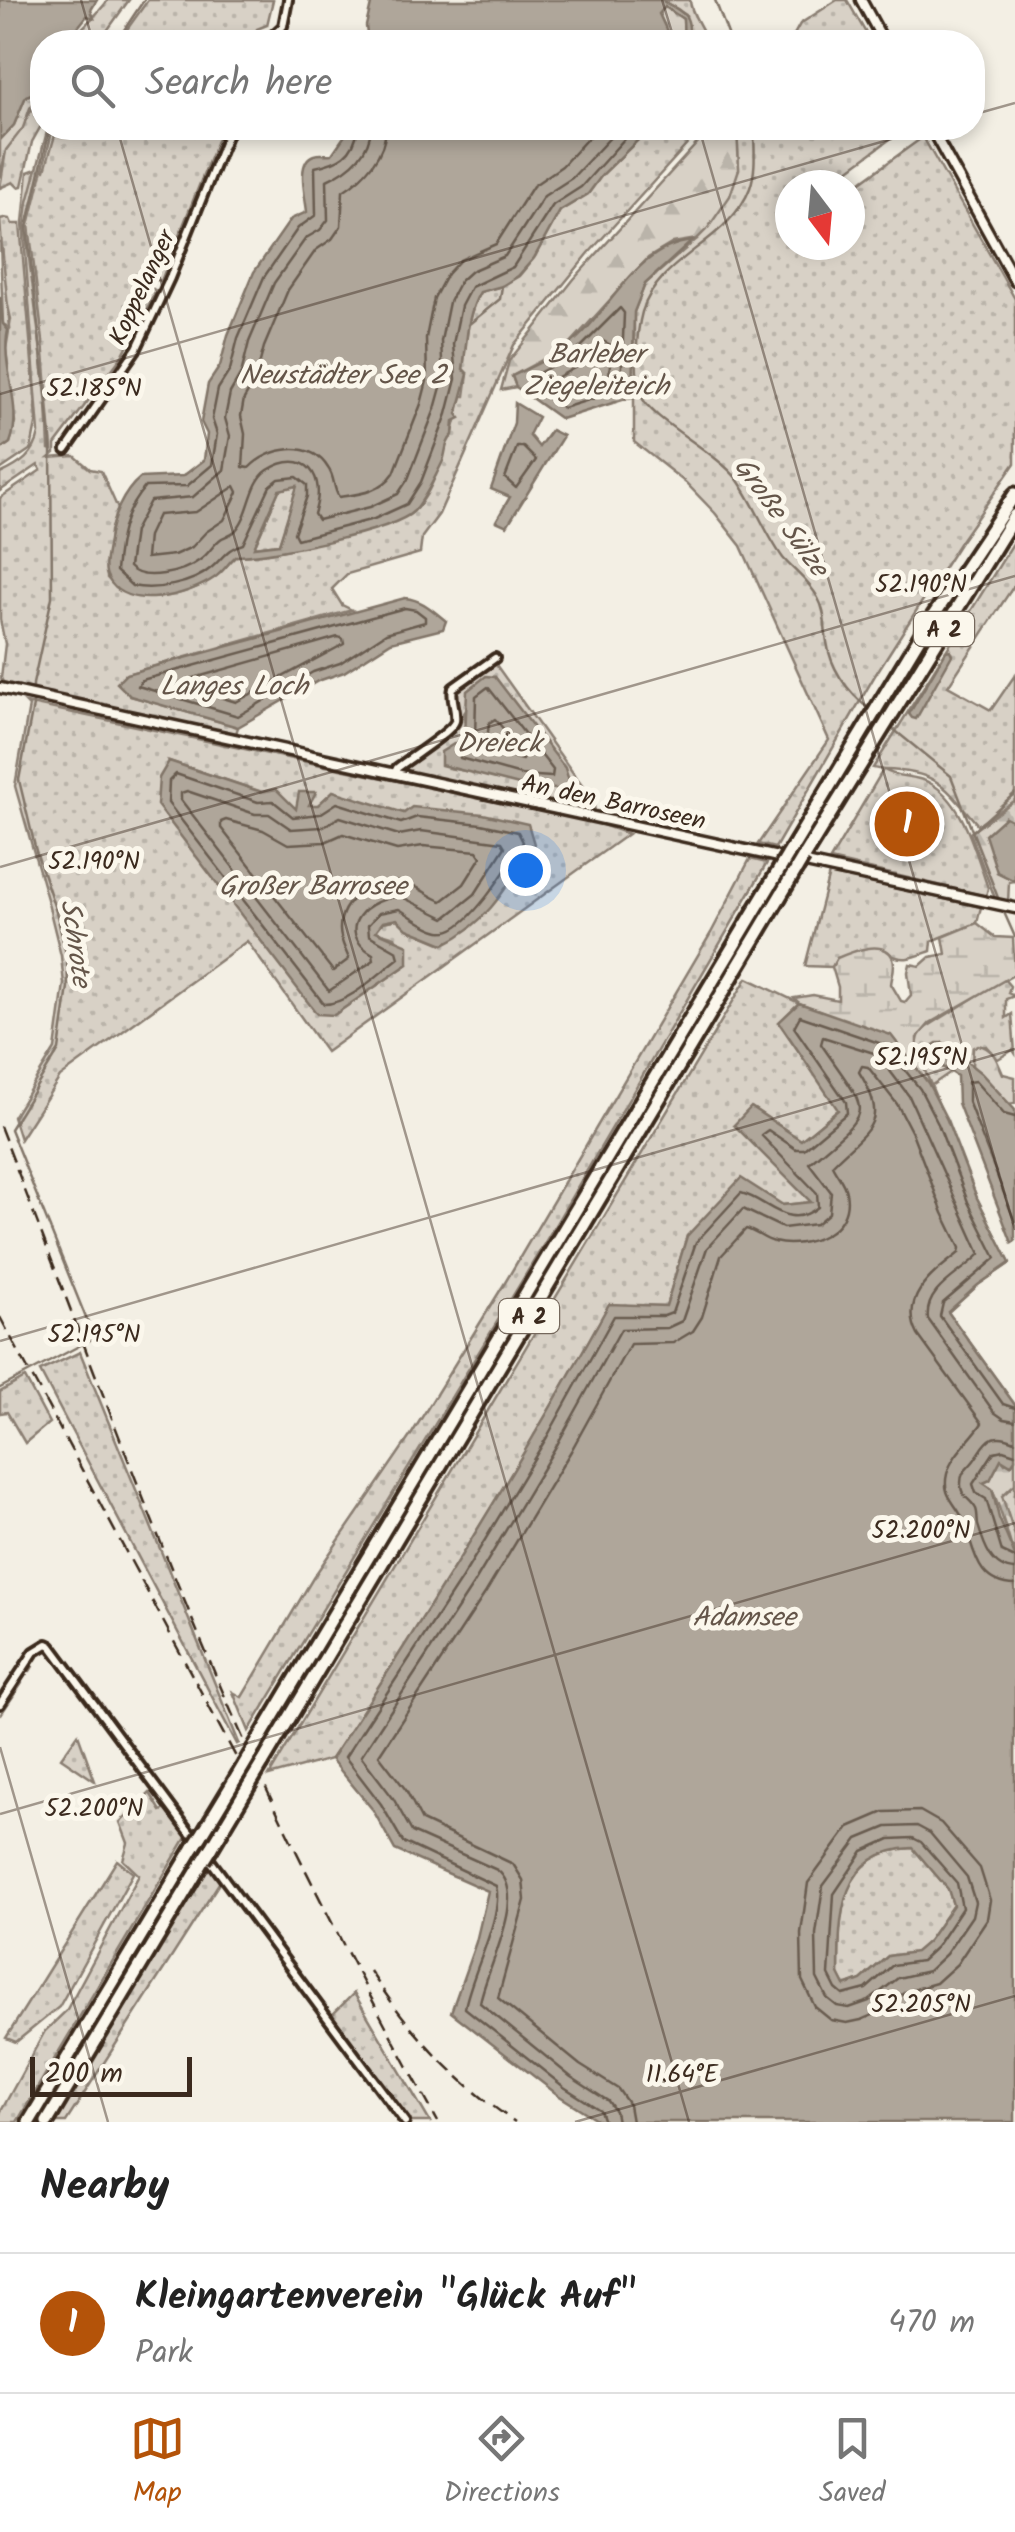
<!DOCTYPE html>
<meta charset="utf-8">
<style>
:root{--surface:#fff;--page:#f2f2f2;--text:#222;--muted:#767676;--line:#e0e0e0;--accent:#b45309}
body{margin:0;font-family:Kalam,sans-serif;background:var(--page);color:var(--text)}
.compass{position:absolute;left:775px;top:170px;width:90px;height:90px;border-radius:50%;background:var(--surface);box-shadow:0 5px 15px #0003;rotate:164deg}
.scale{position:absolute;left:30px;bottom:25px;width:162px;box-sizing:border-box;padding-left:10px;border:5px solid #3b2a1e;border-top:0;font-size:28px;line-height:35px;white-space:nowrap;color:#3b2a1e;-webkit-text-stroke:8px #fbf7ec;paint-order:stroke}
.you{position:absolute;left:525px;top:870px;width:35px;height:35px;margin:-25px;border:8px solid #fff;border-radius:50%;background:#1a73e8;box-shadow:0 0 0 15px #1a73e833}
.badge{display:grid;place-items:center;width:65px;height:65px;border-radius:50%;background:var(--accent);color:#fff;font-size:32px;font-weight:700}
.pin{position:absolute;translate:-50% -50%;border:5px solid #fff;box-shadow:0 2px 10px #0006}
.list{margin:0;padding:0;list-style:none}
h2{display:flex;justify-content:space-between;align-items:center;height:130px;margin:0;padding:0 40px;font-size:42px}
h2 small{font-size:32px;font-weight:400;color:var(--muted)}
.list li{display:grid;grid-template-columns:65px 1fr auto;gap:30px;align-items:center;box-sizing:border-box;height:140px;padding:0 40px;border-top:2px solid var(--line)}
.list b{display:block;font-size:38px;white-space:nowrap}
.list p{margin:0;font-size:32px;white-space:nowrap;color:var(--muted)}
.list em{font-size:32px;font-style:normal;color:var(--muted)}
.icon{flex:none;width:55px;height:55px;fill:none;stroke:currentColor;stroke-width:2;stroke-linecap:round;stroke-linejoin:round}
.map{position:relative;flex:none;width:1015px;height:2122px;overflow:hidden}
.search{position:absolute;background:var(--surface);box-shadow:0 5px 15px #0003;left:30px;right:30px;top:30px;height:110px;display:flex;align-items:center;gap:25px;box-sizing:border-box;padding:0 35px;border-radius:40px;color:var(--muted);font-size:38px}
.sheet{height:270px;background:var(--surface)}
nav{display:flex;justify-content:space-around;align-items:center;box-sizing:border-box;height:140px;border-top:2px solid var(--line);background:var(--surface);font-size:28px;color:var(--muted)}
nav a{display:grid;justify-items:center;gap:5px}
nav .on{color:var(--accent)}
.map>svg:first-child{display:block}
</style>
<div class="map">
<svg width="1015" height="2122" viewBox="0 0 1015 2122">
<defs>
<pattern id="green-dots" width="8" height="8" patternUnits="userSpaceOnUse" patternTransform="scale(2.5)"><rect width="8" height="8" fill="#d8d1c6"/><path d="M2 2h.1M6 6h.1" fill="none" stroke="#bab4aa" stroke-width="1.8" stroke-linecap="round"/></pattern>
<pattern id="forest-firs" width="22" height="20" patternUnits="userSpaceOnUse" patternTransform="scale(2.5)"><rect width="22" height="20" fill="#d8d1c6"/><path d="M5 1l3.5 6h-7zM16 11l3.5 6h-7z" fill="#bab4aa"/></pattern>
<pattern id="wetland-marsh" width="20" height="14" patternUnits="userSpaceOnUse" patternTransform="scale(2.5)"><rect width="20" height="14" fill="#d8d1c6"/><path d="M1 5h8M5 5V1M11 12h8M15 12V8" fill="none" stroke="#bab4aa"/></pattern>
</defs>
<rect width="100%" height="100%" fill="#f3efe4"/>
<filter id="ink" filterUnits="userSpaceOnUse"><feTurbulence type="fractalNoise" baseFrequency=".01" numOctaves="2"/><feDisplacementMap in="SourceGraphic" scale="20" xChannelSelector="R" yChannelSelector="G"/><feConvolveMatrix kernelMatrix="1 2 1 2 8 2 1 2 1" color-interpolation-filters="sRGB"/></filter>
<g filter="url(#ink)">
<g fill="url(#green-dots)" stroke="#8a7e72" stroke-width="2.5" fill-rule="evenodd">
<path d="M108 0H129L99 42H70C82 26 96 17 108 0Z"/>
<path d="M148 0H273L267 25 257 29 254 42H118Z"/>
<path d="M661 0H690C690 14 704 28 707 42H688L686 15Z"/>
<path d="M837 0H847L871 42H790L800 24Z"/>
<path d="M668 7 683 19 684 42H672L659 14 660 9Z"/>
<path d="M42 94V124L32 142 22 186 18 187 13 182 0 188 6 150Z"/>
<path d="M57 128H222L161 281 154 279 150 287 156 291 122 356 55 445V453L49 458 75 456 90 469 101 471 118 509 110 531 107 578C135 611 187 597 219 574 225 569 230 561 236 556 267 556 385 531 410 514 431 499 440 462 448 438L452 437 462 396H465L468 374 463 369C467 342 466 316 480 292L502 286 519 276 534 258 560 211 588 194 602 175 638 140 645 128H702L589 253 514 345 439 514 422 537 420 553 347 574 332 589 342 605 352 610 126 674 118 683 130 696 238 727 235 737 3 682 1 678 5 644 0 619V498L41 470 38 465 0 491V474C20 465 35 455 39 433L23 223 28 172 36 169 45 170Z"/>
<path d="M737 128H905L828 185H790V245H850V190L923 137 1015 299V463L960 542 874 677 775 848 758 844 829 740 741 546 715 513 686 483 634 442V312L645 284 697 239 739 169Z"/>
<path d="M4 218 10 219 12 224H20L37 419 31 449 0 470V450L10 443 15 422 6 349 11 319 5 293 0 219Z"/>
<path d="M297 485V492L279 544 254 547 279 490Z"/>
<path d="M1015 540V584L948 686 991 710 1015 675V800L978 825C945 787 939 771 884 770 897 778 913 775 928 782 964 800 975 852 988 888L986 896 830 860 883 770 873 768Z"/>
<path d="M494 662 593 801 595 811 398 771 454 728 457 717 453 694 458 686ZM495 677 514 705 484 774 448 768 465 737 464 713Z"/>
<path d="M26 703 597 823 628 834 326 1052 247 941 60 1077 20 1139 13 1117 55 1049 64 984 61 956 47 899 15 786 29 706ZM169 761 262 792 297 810 318 805 333 792 404 814 450 812 496 818 443 944 407 929 397 919 383 922 375 931 395 937 408 964 334 1015Z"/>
<path d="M750 859 767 863 540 1251 249 1731 233 1692 242 1697 313 1578 411 1435 506 1281 711 933Z"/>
<path d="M829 874 835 875 981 907 977 923 932 941 931 951C917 956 901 964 888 952L837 958 832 967 805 966Z"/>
<path d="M747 978 799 1003 779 1023 839 1109 801 1140 751 1107 813 1202 783 1205 687 1236 666 1306 609 1305C522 1461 430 1610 331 1759L269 1776Z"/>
<path d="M1004 979 1010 986 1008 993 1014 996 1006 999V1018L1012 1014 1015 1053 1013 1050 998 1059 986 1046 973 1048 972 1066 943 1043 932 1062 951 1072 932 1085 928 1083C922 1065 911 1048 922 1030Z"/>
<path d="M80 1352 239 1743 237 1744 40 1371Z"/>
<path d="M25 1378 49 1423 25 1443 7 1412 0 1413V1392Z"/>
<path d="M1015 1484V1536L1001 1496Z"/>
<path d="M78 1734 95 1781 61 1758Z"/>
<path d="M150 1793 161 1811 169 1808 187 1836 17 2122H0V2113L45 2031 66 2011 139 1875 123 1860 128 1843 120 1822Z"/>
<path d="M913 1848 948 1889 953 1905 928 1941 915 1953 888 1956 861 1980 845 1986 839 1975C839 1916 838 1851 913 1848Z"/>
<path d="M117 1860 133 1873 59 2007 16 2042 6 2038Z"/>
<path d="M209 1866 221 1880 66 2122H56Z"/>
<path d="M354 1993 430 2122H411L331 2016Z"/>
</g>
<g fill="url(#forest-firs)" stroke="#8a7e72" stroke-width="2.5">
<path d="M711 128H737L739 169 730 196 708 228 697 239 673 243 648 258 568 346 512 376 516 387 501 390 509 361 574 279Z"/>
<path d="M1015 800V822L1005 817 997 872 1015 881 1009 882 1008 903 996 901 970 833Z"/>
<path d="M978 1045C994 1048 997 1061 1003 1074L1015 1077V1103L1008 1104 972 1066 973 1048Z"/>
<path d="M1002 1459 1005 1463 1015 1459V1484L1002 1496 1015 1536V1556L999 1518 992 1489 982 1483Z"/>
</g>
<g fill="url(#wetland-marsh)" stroke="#8a7e72" stroke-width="2.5">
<path d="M42 91 30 108 23 128 6 150 0 177V140L14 125 26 96Z"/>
<path d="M48 128H53L29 225 43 341 52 450 49 449 47 400 25 226 28 202Z"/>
<path d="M0 242 2 246 10 328 3 324Z"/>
<path d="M977 923 995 937 1013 938 1015 974 930 1023 917 1038V1051L977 1198 1010 1263 978 1285 948 1312 1015 1405V1459L1011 1465 1001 1459 990 1480 983 1483 992 1489C998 1503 1015 1553 1015 1566L807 1136 838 1109 826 1013 799 1003 794 998 813 995 838 1000V987L832 967 837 958C851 952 884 938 893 958 896 966 892 975 891 984L901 1001 905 1002 911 995 908 972 910 964 920 966 930 957 946 954 943 937Z"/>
</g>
<g fill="#afa69a" stroke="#817468" stroke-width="2.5" fill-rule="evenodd">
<path d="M0 0H97L91 10 94 18 87 16 66 42H42V90L26 96 14 125 0 140Z"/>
<path d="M372 0H661C682 12 693 13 688 42H684L683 19 665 7 659 14 672 42H368L366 26Z"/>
<path d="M350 128H645L638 140 602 175 588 194 560 211 534 258 518 276 502 286 480 292C466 316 467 342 463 369L468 374 457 414 460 418 454 421 453 435C445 442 446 453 443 461 438 471 425 499 414 511 393 532 268 556 236 556 228 563 223 572 214 578 190 595 125 613 108 578 102 568 108 550 109 540 112 518 123 492 140 478L183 476 204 460 207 434 201 422 208 384 220 366 228 335 254 272 291 219 307 212C306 198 295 161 314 155 320 153 326 155 332 154ZM297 486 279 544 254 547 279 490Z"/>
<path d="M692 241 645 284 634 312 632 397 561 419 516 387 512 376C530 367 552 358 568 346 610 314 633 247 692 241Z"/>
<path d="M0 297 3 324 8 330C0 367 24 407 10 443L0 450Z"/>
<path d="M515 403 538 417 529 435 539 447 551 430 563 436 507 526 496 521 510 497 491 489 514 423Z"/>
<path d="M405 598C423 600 432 610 446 621L443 629 391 642 344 672 318 681 238 727 130 696 117 683 126 674Z"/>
<path d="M950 650 952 655 916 719 912 718 909 714 946 651Z"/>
<path d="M486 676 495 677 565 768 571 787 564 790 519 785 441 765V752L465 737 467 691Z"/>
<path d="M169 761 261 792 276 789 296 809 299 792H316L309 805H318L333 791 404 813 412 807 483 814 528 824 534 844C509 883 488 924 444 944L407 929 397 919 383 922 376 931 408 945V964L334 1015 317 1014 157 805 159 778Z"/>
<path d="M1005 817 1015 822V881L997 872 985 835Z"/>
<path d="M799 1003 891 1035 928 1083 947 1120 977 1198 1010 1263 978 1285 948 1312 1015 1405V1459L1011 1465 1001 1459 990 1480 983 1483 992 1489 999 1518 1015 1556V2122H601L558 2095 451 2012 476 1942 488 1891 395 1850 373 1810 331 1759C430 1609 522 1462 609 1304L666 1306 687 1236 741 1178 783 1205 811 1202 734 1125 751 1107 801 1140 838 1110 779 1022ZM913 1848 948 1889 953 1905 928 1941 915 1952 888 1956 861 1980 845 1986 839 1974C839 1916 839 1851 913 1848Z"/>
<path d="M937 1043H943L981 1073 1015 1110V1241L1012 1243 958 1103 957 1076 928 1057 929 1048Z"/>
</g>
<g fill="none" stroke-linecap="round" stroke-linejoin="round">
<g stroke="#695c50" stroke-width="2.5">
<path d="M358 128C354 155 339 162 315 167L316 215 298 228 264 277 238 338 230 370 218 389 212 419 217 434 212 465 187 486 145 487C123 512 119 539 116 571L132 586C155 591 193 584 211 568 223 558 227 548 243 544L270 486 279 479 297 477 307 485V496L294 533 297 539 374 519 407 504 421 482 447 414 456 379 453 344 461 306 471 287 513 267 553 205 581 187 634 128"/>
<path d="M371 128C369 155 349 170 327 180L328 220 320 230 306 238 274 283 249 342 241 374 230 393 225 418 230 436 224 470 193 497 150 501 134 531 129 567C143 583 184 572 200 560 209 554 213 544 222 538 226 536 232 534 235 531 251 515 249 483 268 470 306 447 327 476 314 514L318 520 370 507 398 494 408 479 435 409 443 380 441 341 449 302 460 281 471 271 505 256 544 196 572 178 619 128"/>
<path d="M386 128C385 155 365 177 343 191L341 226 332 239 316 250 288 290 264 347 255 380 244 399 241 416 245 434 243 467 249 468C269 447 310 439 328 468 335 477 333 489 339 497 360 494 381 492 394 473L421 404 427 381 426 338 434 298 447 274 460 260 496 244 533 186 562 166 597 128"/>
<path d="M620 308 624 313 621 390 563 408 529 385 531 377 574 354Z"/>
<path d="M603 341 611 345 609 380 566 394 554 386V379L582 364Z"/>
<path d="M517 447H523L536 460 516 488 505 478Z"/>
<path d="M235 486 238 492 224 520 206 532 192 547 174 555 146 558 148 536 158 515 196 512Z"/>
<path d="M405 608 416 610 425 617V622L386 633 340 663 313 672 238 716 138 686 142 680Z"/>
<path d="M338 637 343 639 344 644 236 702 184 686 187 680Z"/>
<path d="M488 687 553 770 552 777 521 775 460 758V752L475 739 476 696Z"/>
<path d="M495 719 524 753 522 760 486 750 489 723Z"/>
<path d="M176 774 258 802 273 801 293 817 320 814 337 803 401 823 417 817 481 824 518 832 523 842C511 862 466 937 440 931 425 928 412 916 399 909L379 913 368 925 369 935 397 951 399 958C379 973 349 1004 324 1004L168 803 169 781Z"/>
<path d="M187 791 255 814H269L291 829 322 827 340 817 399 835 421 831 502 842 505 847 475 894 445 918 402 897C367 896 332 931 373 954L374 960 329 991 181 800V793Z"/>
<path d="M226 820 263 830 288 844 325 842 343 834 397 850 423 846 477 851 481 857 464 884 442 901C427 896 416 883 400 882 372 879 339 900 340 930 340 941 346 950 349 959L333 971 221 828V822Z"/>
<path d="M1015 1117 1004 1114 975 1081 968 1082V1101L1015 1222"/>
<path d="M1015 1441C987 1429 986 1446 972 1463 966 1470 961 1472 961 1483 960 1497 971 1499 976 1509 978 1514 977 1520 978 1525 984 1545 991 1569 1015 1570"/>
<path d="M1015 1454 1003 1450 994 1452 973 1484 976 1493 986 1499 1002 1552 1015 1558"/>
<path d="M920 1811 941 1823 980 1868 990 1900 987 1919 957 1964 936 1983 905 1992 882 2011 861 2020 847 2023 831 2020 815 2007 802 1980 801 1933 808 1883 849 1827 884 1812Z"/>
<path d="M917 1826 930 1833 967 1877 975 1902 972 1916 946 1954 928 1971 898 1978 869 2001 849 2008 837 2006 827 1998 817 1978 816 1934 823 1886 858 1839 887 1827Z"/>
<path d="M890 1839 913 1838 921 1842 957 1883 962 1908 936 1947 921 1961 893 1965 866 1989 843 1995 836 1989 829 1975 834 1894 863 1851Z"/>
<path d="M604 2122 600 2110 564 2087 465 2008C470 1976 504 1916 496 1886L403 1842 381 1804 345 1757 462 1578 547 1437 614 1316H664L672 1313 696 1242 741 1193C767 1199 788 1232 818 1207L817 1193 761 1135 768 1130 796 1149H804L847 1113 846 1102 794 1027 800 1016 885 1045 920 1089 938 1124 968 1202 996 1258 943 1303 940 1316 1003 1404 1015 1408"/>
<path d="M617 2122 615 2111 608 2101 571 2077 480 2003C485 1970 530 1895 497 1870L412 1832 393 1798 361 1756 473 1585 558 1443 621 1329 667 1328 682 1321 707 1248 743 1209 783 1228 816 1224 829 1213 831 1192 809 1163C877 1106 870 1116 821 1044L823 1037 877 1054 909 1096 980 1254C962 1274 924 1288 928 1319L994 1412 1004 1419 1015 1421"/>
<path d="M632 2122 629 2105 618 2089 580 2065 498 1998 525 1900 523 1880 513 1864 422 1821 406 1790 379 1755 486 1592 571 1451 630 1344 673 1343 693 1331 702 1317 721 1256 746 1229C755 1231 763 1239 774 1242 806 1250 854 1232 846 1192 844 1182 836 1174 832 1165 866 1130 892 1124 859 1072L862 1066 868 1067 897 1104 913 1135 943 1213 960 1248 959 1253C932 1274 899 1298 918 1335L982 1423C972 1439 952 1454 947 1474 942 1495 954 1501 962 1517 975 1546 973 1584 1015 1585"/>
</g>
<g stroke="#817468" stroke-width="2.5">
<path d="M715 0 731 42"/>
<path d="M116 42 144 0"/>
<path d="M754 128C754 148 757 168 750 188 730 242 659 256 642 312 636 334 634 373 641 395 648 418 718 453 737 479 755 504 765 533 783 558 794 571 810 582 818 598 826 612 824 626 827 642 831 671 848 692 870 710"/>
<path d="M468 325 500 299 502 286"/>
<path d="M892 728 951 776 1000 903"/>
<path d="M972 832 1015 793"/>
<path d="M1003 910 1015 937"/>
<path d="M0 1388 94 1338 10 1129 59 1050 68 987 67 958 57 915 36 851 19 780 33 706V684L52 597 51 440 27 227 50 128"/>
<path d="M30 1671 33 1666"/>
<path d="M1 1714 22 1683"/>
</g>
<g stroke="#3b2a1e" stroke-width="14">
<g id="minor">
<path d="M266 42 283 26 288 0"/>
<path d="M66 450 137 348 170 278 230 128"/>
<path d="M394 774 397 768C408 759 453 731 455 721 457 709 450 699 453 688L495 658"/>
<path d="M0 1704 34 1652 47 1644 51 1646 405 2122"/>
</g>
</g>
<g stroke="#3b2a1e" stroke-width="15">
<g id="tertiary">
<path d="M861 0 884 42"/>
<path d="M931 128 1015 281"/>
<path d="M0 688 787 859"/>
<path d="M801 862 1015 908"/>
</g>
</g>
<g stroke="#3b2a1e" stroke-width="19">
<g id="motorway">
<path d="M788 855 924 630 1015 494"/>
<path d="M803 858 1015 515"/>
<path d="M254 1748 782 865"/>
<path d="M262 1764 797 868"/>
<path d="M201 1836 238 1775"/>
<path d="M211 1849 245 1792"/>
<path d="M29 2122 194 1847"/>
<path d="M47 2122 204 1860"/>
</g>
</g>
<use href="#minor" stroke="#fbf7ec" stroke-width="6"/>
<use href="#tertiary" stroke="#fbf7ec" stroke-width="8"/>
<use href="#motorway" stroke="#fbf7ec" stroke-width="11"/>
<g stroke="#3b2a1e" stroke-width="2.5" stroke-dasharray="15 8" stroke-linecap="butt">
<path d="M0 1126C80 1331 154 1538 243 1738 302 1869 369 1996 438 2122"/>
<path d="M0 1317 251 1785"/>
<path d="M370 1971C409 2031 456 2082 515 2122"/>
</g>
<g stroke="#3b2a1e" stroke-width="19" stroke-linecap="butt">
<g id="motorway-bridge">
<path d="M782 865 788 855"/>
<path d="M797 868 803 858"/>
<path d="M238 1775 254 1748"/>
<path d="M245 1792 262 1764"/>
<path d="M194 1847 201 1836"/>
<path d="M204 1860 211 1849"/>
</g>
</g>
<use href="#motorway-bridge" stroke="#fbf7ec" stroke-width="11"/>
</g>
</g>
<path fill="none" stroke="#3b2a1e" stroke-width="2.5" stroke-opacity="0.45" d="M81 0 93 42M662 0 675 42M972 115 1015 103M117 128 689 2122M699 128 1015 1230M0 394 930 128M0 867 1015 576M0 1341 1015 1049M0 1747 108 2122M0 1814 1015 1523M575 2122 1015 1996"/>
<g text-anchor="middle" stroke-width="10" stroke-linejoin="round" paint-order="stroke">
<g fill="#fbf7ec" stroke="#75685c" stroke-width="2.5">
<rect x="914" y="612" width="60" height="34" rx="8"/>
<rect x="499" y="1299" width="60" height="34" rx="8"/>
</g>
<g font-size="22" font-weight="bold" fill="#3b2a1e">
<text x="944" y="637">A 2</text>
<text x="529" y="1324">A 2</text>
</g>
<g font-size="25" fill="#3b2a1e" stroke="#fbf7ec">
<text transform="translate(141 287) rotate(-65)" y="9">Koppelanger</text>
<text transform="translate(614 801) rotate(12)" y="9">An den Barroseen</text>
</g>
<g font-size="28" font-style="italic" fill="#645549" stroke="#fbf7ec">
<text x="596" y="363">Barleber<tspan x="596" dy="32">Ziegeleiteich</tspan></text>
<text x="343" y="384">Neustädter See 2</text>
<text transform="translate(782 516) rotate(54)" y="10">Große Sülze</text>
<text x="234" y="695">Langes Loch</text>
<text x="499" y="752">Dreieck</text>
<text x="313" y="895">Großer Barrosee</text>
<text transform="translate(77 943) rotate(82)" y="10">Schrote</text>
<text x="744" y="1626">Adamsee</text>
</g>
</g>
<g font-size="25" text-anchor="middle" fill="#3b2a1e" stroke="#fbf7ec" stroke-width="10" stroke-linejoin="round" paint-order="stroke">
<text x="94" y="396">52.185°N</text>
<text x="921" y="592">52.190°N</text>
<text x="94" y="869">52.190°N</text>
<text x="921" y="1065">52.195°N</text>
<text x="94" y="1342">52.195°N</text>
<text x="921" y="1538">52.200°N</text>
<text x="94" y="1816">52.200°N</text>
<text x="921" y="2012">52.205°N</text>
<text x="682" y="2082">11.64°E</text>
</g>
</svg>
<svg class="compass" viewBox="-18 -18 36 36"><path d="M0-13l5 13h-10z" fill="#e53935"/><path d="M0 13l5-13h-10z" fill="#767676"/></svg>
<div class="scale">200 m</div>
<div class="you"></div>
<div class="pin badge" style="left:907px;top:824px">1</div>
<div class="search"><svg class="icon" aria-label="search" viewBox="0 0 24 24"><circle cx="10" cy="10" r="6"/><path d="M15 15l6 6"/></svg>Search here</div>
</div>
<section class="sheet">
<h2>Nearby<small></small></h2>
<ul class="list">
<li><span class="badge">1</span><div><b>Kleingartenverein &quot;Glück Auf&quot;</b><p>Park</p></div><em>470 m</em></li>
</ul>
</section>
<nav>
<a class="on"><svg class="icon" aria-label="map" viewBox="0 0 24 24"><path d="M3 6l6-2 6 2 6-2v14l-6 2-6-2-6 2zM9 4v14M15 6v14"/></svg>Map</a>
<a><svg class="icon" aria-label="directions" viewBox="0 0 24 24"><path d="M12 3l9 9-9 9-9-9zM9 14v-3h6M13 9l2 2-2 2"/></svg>Directions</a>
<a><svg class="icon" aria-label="saved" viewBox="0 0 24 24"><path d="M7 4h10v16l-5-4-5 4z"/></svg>Saved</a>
</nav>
